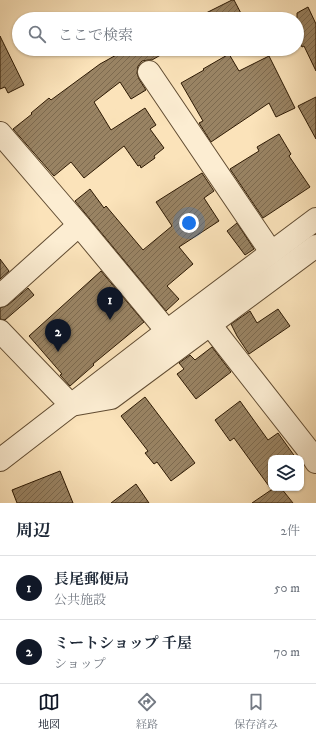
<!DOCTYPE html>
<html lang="ja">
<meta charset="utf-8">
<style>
:root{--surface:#fff;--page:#f6f6f7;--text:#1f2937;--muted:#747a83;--line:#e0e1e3;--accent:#111827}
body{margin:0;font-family:"IM FELL DW Pica","Noto Serif JP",serif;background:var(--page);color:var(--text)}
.controls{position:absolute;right:12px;bottom:12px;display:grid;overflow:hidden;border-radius:8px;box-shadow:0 1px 3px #0004}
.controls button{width:36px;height:36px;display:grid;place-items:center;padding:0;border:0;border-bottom:1px solid var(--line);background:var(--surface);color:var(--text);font:20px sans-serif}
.you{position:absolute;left:189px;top:223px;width:14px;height:14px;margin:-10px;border:3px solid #fff;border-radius:50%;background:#1a73e8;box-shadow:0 0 0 6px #1a73e833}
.badge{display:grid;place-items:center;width:26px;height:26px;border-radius:50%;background:var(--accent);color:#fff;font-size:13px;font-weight:700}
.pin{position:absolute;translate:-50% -33px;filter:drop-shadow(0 1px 2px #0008)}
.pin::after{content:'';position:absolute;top:21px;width:14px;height:12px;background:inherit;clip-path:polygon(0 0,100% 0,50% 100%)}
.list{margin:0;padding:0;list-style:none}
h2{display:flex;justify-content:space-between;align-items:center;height:52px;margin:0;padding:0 16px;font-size:17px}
h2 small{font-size:13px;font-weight:400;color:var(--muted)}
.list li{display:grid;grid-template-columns:26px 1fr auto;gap:12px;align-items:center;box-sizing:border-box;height:64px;padding:0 16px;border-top:1px solid var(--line)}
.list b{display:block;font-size:15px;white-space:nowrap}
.list p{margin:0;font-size:13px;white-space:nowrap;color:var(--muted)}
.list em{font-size:13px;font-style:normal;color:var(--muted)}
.icon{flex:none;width:22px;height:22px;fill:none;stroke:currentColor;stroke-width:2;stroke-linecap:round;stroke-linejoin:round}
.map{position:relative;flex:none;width:316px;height:503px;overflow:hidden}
.search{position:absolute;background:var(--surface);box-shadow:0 1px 3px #0004;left:12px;right:12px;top:12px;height:44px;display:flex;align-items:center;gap:10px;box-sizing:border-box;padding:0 14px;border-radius:22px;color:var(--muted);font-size:15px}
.sheet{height:180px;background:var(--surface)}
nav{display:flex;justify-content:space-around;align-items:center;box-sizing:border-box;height:56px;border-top:1px solid var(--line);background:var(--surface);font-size:11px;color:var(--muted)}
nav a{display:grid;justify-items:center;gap:2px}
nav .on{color:var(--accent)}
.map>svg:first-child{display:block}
</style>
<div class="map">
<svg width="316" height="503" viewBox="0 0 316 503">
<defs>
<pattern id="building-hatch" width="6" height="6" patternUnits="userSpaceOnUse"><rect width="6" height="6" fill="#998363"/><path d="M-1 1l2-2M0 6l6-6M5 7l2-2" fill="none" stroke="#7d6a4f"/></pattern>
</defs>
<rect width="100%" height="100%" fill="#fbe3ba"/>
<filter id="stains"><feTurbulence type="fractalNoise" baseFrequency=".005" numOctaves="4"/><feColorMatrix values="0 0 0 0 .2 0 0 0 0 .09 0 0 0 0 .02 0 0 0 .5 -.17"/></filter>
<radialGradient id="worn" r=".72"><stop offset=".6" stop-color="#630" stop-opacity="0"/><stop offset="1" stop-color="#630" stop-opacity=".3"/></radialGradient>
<g fill="url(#building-hatch)" stroke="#2e1a04">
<path d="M232 0H234L244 19H194Z"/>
<path d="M308 7 316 24V71L304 46 302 47 297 38V13Z"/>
<path d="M0 36 24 85 8 93 5 87 0 89Z"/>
<path d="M127 49H171L152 60H148L142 61 138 66 137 73 139 79 146 90 131 99 120 82 94 102 111 130 145 108 156 125 150 129 164 148 154 156 155 158 141 168 140 165 138 166 124 146 84 178 71 162 54 176 13 129 32 114 31 113 49 98 51 100 100 64Z"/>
<path d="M229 54 239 71 269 56 295 108 276 117 269 103 211 142 199 123 203 121 181 83 204 70 203 69Z"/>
<path d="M316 97V139L298 106Z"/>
<path d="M279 134 291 154 289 156 310 187 263 218 230 169 259 151 257 147Z"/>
<path d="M202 173 214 191 204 198 219 221 179 247 193 264 167 286 179 299 166 311 75 201 90 189 104 208 106 206 143 250 172 226 156 202Z"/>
<path d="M237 223 254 249 245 255 227 231Z"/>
<path d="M0 259 9 271 0 279Z"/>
<path d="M101 271 144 322 93 364 94 365 70 386 60 375 62 374 29 336Z"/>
<path d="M28 288 34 295 5 320 0 319V308L8 305Z"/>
<path d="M278 309 290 326 249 354 237 336 231 324 250 311 257 323Z"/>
<path d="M212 347 231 372 196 399 177 374 184 369 179 363 190 355 195 360Z"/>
<path d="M145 397 195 463 171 481 157 462 154 464 145 453 148 451 121 416Z"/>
<path d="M240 401 268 440 278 433 296 458H271V489L234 438 230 441 215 420Z"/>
<path d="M60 471 73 503H17L12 490Z"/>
<path d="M136 484 149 503H111Z"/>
<path d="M274 488H281L293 503H252Z"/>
</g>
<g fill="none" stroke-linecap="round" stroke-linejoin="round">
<g stroke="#614c32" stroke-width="24">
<g id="minor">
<path d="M149 72 271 252"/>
<path d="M0 133 79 225 167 331"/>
<path d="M0 296 79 225"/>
<path d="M200 315 208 326 215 331 309 451 316 462"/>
<path d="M0 331 71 405 111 398 316 246"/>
</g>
</g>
<g stroke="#614c32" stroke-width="24">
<path id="tertiary" d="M0 460 167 331 316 219"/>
</g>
<use href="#minor" stroke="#fcedd2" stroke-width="22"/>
<use href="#tertiary" stroke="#fcedd2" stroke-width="22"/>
</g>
<rect width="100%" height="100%" filter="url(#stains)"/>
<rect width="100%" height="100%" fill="url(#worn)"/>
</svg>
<div class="controls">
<button><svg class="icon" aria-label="layers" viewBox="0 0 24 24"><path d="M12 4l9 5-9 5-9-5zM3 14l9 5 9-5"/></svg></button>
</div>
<div class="you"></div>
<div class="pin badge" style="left:110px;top:320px">1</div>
<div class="pin badge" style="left:58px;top:352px">2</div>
<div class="search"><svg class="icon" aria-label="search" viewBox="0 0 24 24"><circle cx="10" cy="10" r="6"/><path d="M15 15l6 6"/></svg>ここで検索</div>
</div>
<section class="sheet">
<h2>周辺<small>2件</small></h2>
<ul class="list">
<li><span class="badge">1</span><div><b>長尾郵便局</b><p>公共施設</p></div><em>50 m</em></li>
<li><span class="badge">2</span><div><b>ミートショップ 千屋</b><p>ショップ</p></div><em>70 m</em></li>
</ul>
</section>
<nav>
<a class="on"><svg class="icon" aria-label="map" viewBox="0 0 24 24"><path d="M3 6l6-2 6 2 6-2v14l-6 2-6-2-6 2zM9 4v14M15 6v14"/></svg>地図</a>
<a><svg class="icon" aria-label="directions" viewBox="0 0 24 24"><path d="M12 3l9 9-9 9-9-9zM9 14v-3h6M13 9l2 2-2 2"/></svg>経路</a>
<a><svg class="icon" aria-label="saved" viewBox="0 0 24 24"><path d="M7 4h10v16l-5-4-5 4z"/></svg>保存済み</a>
</nav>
